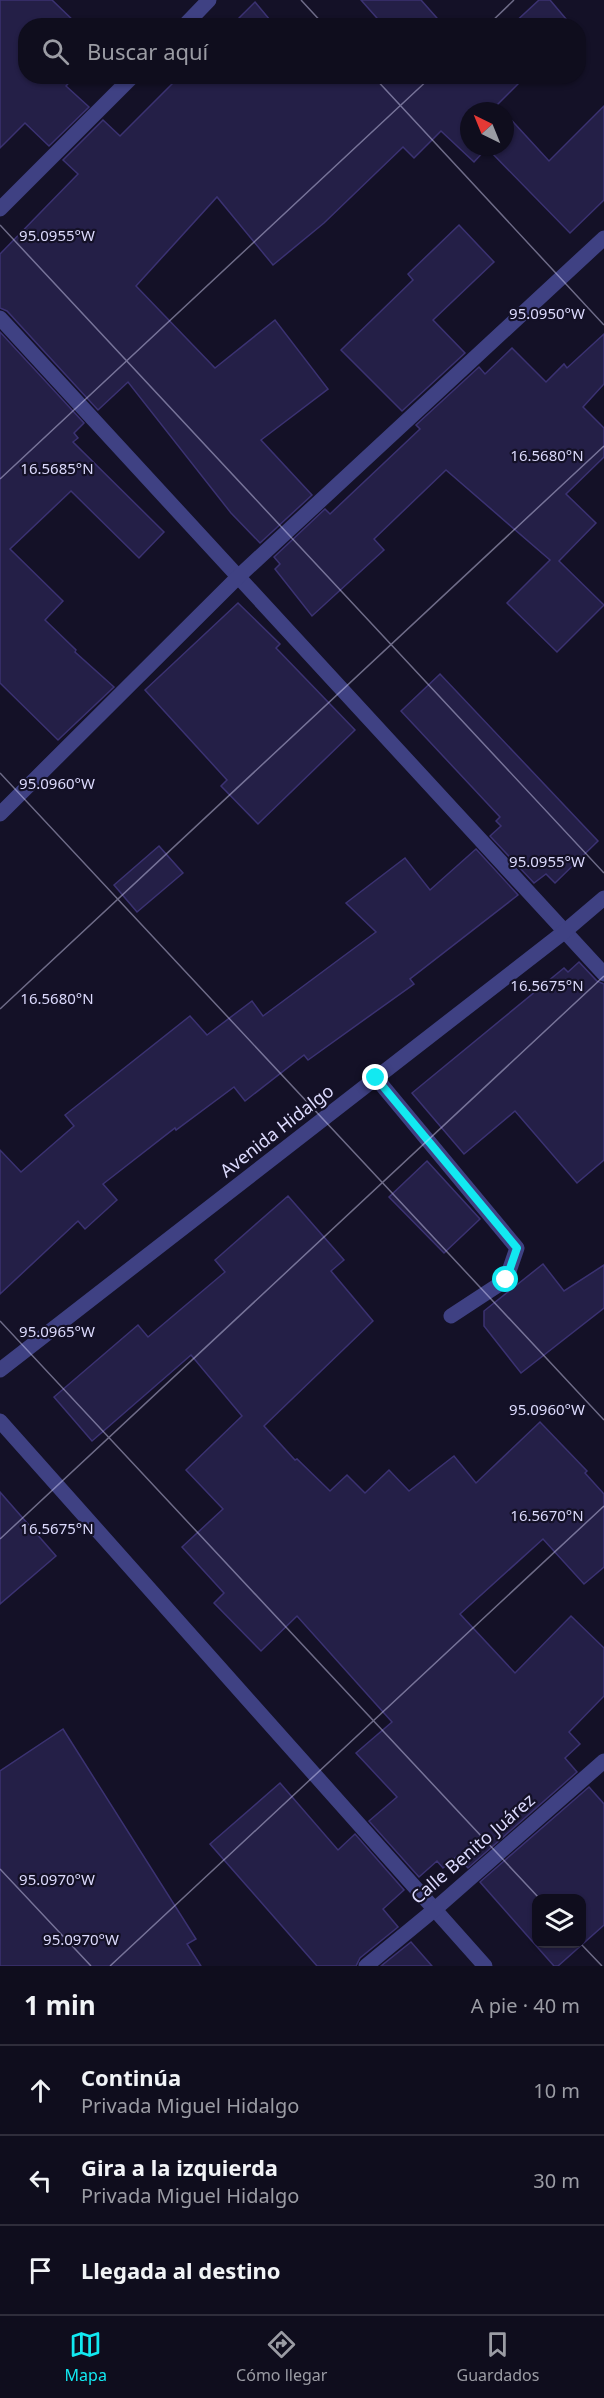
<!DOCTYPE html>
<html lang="es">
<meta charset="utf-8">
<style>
:root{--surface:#0f0d1d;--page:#181626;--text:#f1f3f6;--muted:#9b9ca4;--line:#2f2d3b;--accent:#12e9f1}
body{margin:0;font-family:"Noto Sans",sans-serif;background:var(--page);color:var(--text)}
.controls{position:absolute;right:18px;bottom:18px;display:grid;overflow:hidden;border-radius:12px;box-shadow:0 2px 4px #0004}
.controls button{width:54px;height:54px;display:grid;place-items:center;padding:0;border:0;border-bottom:2px solid var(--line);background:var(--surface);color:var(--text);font:30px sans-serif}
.compass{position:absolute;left:460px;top:102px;width:54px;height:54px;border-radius:50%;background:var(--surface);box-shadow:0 2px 4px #0004;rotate:317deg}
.stop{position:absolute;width:18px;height:18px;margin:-14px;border:4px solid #12e9f1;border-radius:50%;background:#fff}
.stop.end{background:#12e9f1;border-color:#fff;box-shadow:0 2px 6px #0008}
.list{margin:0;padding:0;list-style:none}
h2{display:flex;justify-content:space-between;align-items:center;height:78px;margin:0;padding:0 24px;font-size:26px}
h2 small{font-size:20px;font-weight:400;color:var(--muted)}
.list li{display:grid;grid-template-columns:39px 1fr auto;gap:18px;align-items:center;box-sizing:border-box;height:90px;padding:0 24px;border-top:2px solid var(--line)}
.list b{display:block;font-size:22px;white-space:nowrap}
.list p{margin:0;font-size:20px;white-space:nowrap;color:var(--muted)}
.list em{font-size:20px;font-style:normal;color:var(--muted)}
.icon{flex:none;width:33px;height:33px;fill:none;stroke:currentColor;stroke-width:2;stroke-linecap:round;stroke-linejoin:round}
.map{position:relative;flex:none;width:604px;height:1966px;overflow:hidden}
.search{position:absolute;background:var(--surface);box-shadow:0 2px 4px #0004;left:18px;right:18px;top:18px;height:66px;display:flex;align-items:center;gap:15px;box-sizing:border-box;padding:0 21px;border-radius:24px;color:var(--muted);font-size:22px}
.sheet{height:348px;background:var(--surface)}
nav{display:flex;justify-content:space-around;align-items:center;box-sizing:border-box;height:84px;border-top:2px solid var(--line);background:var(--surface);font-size:16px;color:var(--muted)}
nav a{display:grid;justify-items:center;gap:3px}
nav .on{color:var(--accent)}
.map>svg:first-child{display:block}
</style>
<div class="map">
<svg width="604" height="1966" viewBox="0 0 604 1966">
<rect width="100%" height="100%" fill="#141127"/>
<g fill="#241f47" stroke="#3b3272" stroke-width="1.5" fill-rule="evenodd">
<path d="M0 0H52L79 26H26V76H75L66 86 89 107 49 146 25 123 0 148Z"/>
<path d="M361 0H421L444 26H384Z"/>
<path d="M539 0H550L572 26H511Z"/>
<path d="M255 2 275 26H231Z"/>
<path d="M180 76H526L497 105 503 111H469V147H505V113L549 161 604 106V200L570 233 487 148 474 162 441 131 414 158 403 147 324 223 273 265 217 197 136 286 215 368 275 320 328 389 261 440 312 495 260 543 231 513 128 382 98 410 7 311 0 308V254L78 174 63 160 103 120 120 136Z"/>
<path d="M459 225 494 262 433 320 465 353 402 411 341 350 413 280 408 274Z"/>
<path d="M0 332 84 423 74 433 78 438 73 442 164 532 139 558 71 491 10 549 63 601 45 620 76 650 75 652 114 687 58 740 0 683Z"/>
<path d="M604 334V384L583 407 604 428V457L566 494 596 523 559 561 604 605 557 652 507 603 550 560 446 470 374 539 384 550 312 616 275 569 280 564 274 557 325 509 330 514 420 429 416 425 479 367 485 374 512 348 546 382 564 364 567 368Z"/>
<path d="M238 603 280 644 276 648 355 730 258 824 221 786 227 780 145 690Z"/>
<path d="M440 674 598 841 555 883 546 874 534 883 490 836 501 826 496 821 500 817 401 711Z"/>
<path d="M159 846 183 873 137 912 114 885Z"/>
<path d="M476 849 518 895 410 979 414 984 308 1060 304 1055 245 1101 234 1087 176 1130 175 1128 103 1184 117 1200 85 1229 78 1221 0 1294V1150L21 1172 74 1126 65 1115 190 1016 207 1035 252 1001 263 1016 376 932 346 903 405 858 430 890Z"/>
<path d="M579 962 597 981 604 984V1160L577 1183 515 1111 464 1154 412 1093 564 968 568 972Z"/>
<path d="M427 1161 480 1219 444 1253 389 1197Z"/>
<path d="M288 1196 344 1260 331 1271 373 1321 264 1426 295 1460 297 1459 330 1491 347 1475 365 1493 389 1470 409 1491 454 1456 476 1483 540 1422 587 1471 585 1473 604 1494V1567L584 1584 543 1539 460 1614 515 1673 571 1616 604 1648V1696L569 1732 580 1744 565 1758 577 1772 468 1868 457 1856 443 1868 437 1861 419 1877 369 1821 397 1797 356 1753 392 1722 297 1616 261 1651 214 1603 224 1593 182 1547 223 1509 186 1470 242 1416 191 1355 92 1441 54 1397 138 1325 148 1337 225 1272 215 1260Z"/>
<path d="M543 1264 564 1291 604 1265V1308L521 1373 484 1326V1311Z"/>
<path d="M0 1492 56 1556 0 1604Z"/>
<path d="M63 1729 196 1939 187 1944 201 1966H0V1771Z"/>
<path d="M280 1783 338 1850 355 1834 404 1890 383 1909 398 1927 360 1958 356 1966H317L210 1844Z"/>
<path d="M589 1787 604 1804V1925L558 1966H554L480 1882ZM537 1899H582V1944H537Z"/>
<path d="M411 1942 432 1966H381Z"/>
</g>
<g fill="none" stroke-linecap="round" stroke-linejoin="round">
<g stroke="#3f4183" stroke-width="15">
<path d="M184 26 209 0"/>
<path d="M0 209 133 76"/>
<path d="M0 318 604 974"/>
<path d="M0 814 238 577 604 238"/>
<path d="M376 1078 517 1248 506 1280 451 1316"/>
<path d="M0 1370 564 932 604 898"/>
<path d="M0 1421 485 1966"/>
<path d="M366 1966 434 1910 604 1761"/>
</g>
</g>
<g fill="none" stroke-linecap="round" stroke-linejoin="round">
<path stroke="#12e9f1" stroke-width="8" d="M376 1078 517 1248 506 1280"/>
</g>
<path fill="none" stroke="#dcdafd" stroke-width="1.5" stroke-opacity="0.45" d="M301 0 325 26M487 26 514 0M373 76 604 325M0 225 604 873M0 479 432 76M0 773 604 1420M0 1009 604 446M0 1321 539 1898M0 1539 604 976M0 1869 91 1966M581 1944 602 1966M110 1966 604 1506"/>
<g text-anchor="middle" stroke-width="4.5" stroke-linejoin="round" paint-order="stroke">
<g font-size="18" fill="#dcdafd" stroke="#141127">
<text transform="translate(277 1131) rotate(-38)" y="6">Avenida Hidalgo</text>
<text transform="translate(473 1849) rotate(-41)" y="6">Calle Benito Juárez</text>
</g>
</g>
<g font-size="15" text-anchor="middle" fill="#dcdafd" stroke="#141127" stroke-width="4.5" stroke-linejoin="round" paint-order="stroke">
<text x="57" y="241">95.0955°W</text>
<text x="547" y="319">95.0950°W</text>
<text x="547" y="461">16.5680°N</text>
<text x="57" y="474">16.5685°N</text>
<text x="57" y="789">95.0960°W</text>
<text x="547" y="867">95.0955°W</text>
<text x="547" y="991">16.5675°N</text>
<text x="57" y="1004">16.5680°N</text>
<text x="57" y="1337">95.0965°W</text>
<text x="547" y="1415">95.0960°W</text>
<text x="547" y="1521">16.5670°N</text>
<text x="57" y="1534">16.5675°N</text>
<text x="57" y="1885">95.0970°W</text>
<text x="81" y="1945">95.0970°W</text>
</g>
</svg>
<div class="controls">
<button><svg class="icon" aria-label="layers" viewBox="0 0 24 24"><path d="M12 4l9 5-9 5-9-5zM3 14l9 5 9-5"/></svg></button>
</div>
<svg class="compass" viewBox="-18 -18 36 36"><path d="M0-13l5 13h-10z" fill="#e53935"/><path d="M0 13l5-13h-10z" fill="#9b9ca4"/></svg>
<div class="stop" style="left:506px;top:1280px"></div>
<div class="stop end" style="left:376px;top:1078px"></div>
<div class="search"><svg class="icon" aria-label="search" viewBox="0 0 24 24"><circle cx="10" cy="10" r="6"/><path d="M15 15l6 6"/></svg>Buscar aquí</div>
</div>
<section class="sheet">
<h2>1 min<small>A pie · 40 m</small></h2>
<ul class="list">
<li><svg class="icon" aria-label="ahead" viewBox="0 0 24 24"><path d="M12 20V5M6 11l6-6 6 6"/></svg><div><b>Continúa</b><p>Privada Miguel Hidalgo</p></div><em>10 m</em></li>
<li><svg class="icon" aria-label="left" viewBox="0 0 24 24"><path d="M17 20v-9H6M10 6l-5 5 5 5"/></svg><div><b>Gira a la izquierda</b><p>Privada Miguel Hidalgo</p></div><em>30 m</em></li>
<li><svg class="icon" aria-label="arrive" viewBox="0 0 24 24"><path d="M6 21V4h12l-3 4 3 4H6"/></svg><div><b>Llegada al destino</b></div></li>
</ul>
</section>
<nav>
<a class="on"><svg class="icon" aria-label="map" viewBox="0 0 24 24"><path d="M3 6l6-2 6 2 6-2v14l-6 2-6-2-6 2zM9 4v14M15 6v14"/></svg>Mapa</a>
<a><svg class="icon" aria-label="directions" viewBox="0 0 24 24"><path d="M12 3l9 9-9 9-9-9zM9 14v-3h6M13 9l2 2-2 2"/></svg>Cómo llegar</a>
<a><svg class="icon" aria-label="saved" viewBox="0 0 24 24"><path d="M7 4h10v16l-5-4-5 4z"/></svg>Guardados</a>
</nav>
